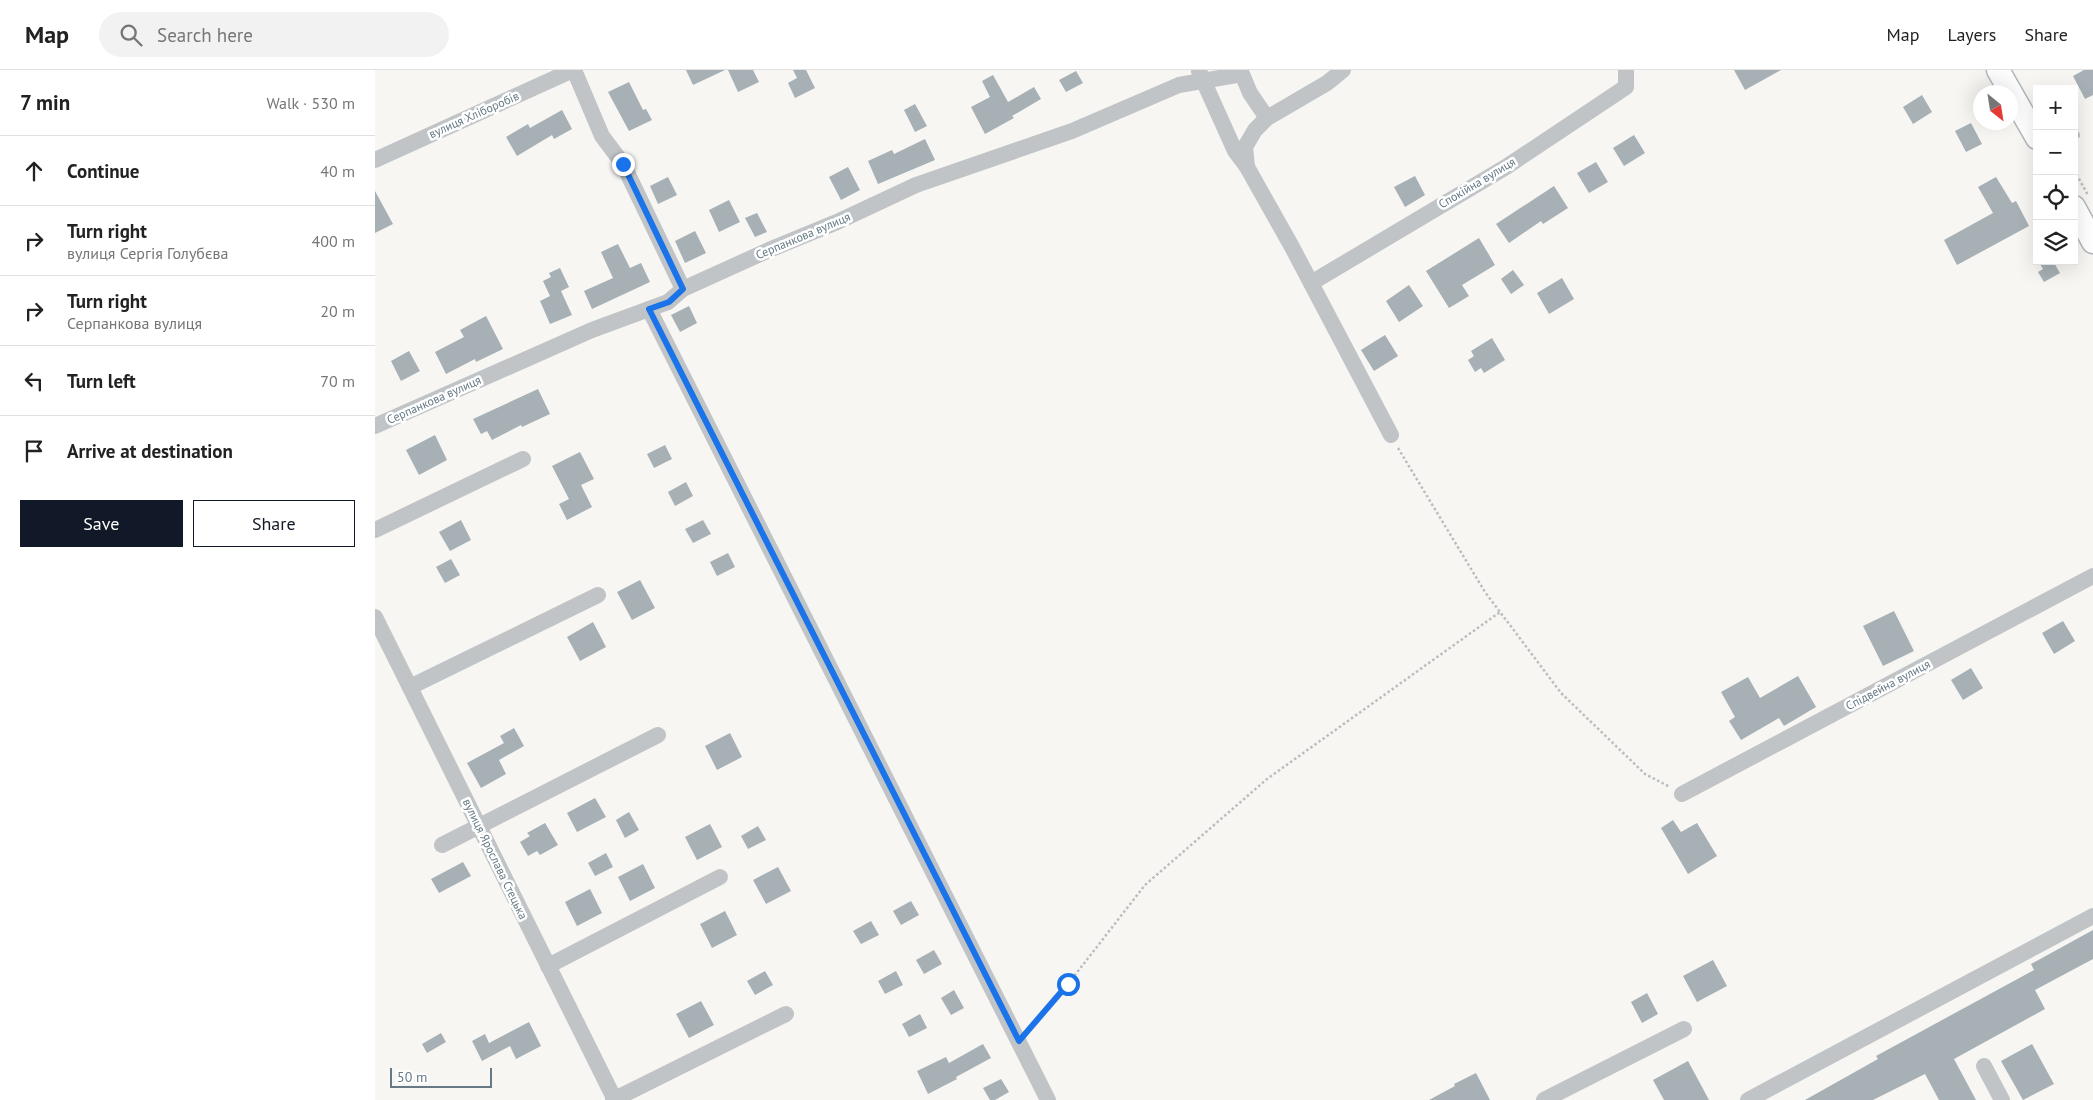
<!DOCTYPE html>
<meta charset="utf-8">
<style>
:root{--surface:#fff;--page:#f2f2f2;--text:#222;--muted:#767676;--line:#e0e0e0;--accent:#111827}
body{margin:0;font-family:"PT Sans",sans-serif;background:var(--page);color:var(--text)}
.controls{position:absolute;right:15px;top:15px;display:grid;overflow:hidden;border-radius:0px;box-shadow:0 5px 20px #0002}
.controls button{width:45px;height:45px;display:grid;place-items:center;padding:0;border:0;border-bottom:1px solid var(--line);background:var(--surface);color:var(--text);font:25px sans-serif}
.compass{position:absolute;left:1598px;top:15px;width:45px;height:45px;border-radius:50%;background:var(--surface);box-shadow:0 5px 20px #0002;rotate:150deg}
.scale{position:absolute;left:15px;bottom:12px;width:102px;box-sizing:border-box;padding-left:5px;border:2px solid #667984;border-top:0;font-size:14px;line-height:18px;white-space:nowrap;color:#667984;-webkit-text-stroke:4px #fff;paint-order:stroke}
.stop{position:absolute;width:15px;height:15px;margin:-11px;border:4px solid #1a73e8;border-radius:50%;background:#fff}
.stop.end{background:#1a73e8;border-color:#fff;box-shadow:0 1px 5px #0008}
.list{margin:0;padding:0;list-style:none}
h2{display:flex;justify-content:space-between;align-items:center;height:65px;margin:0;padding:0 20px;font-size:21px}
h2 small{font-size:16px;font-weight:400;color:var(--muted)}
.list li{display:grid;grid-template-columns:32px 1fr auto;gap:15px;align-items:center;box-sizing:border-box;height:70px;padding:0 20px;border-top:1px solid var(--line)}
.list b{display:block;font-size:19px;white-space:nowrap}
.list p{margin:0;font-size:16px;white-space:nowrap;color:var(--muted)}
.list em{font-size:16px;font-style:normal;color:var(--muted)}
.actions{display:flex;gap:10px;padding:15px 20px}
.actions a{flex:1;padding:11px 0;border:1px solid var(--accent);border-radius:0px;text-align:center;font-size:18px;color:var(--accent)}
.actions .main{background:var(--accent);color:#fff}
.icon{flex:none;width:28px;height:28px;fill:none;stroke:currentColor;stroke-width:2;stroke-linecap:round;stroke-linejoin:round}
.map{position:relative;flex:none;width:1718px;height:1030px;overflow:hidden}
header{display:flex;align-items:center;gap:30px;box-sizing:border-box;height:70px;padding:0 25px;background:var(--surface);border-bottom:1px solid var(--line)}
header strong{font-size:24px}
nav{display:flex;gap:28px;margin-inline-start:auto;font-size:18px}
.search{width:350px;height:45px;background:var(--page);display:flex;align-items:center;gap:12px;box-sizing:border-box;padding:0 18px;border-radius:28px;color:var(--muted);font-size:19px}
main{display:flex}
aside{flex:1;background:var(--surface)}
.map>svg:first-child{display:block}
</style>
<header>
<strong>Map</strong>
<div class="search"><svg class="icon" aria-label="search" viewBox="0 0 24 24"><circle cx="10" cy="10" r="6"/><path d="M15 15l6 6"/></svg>Search here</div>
<nav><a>Map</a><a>Layers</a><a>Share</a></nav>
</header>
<main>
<aside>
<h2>7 min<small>Walk · 530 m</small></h2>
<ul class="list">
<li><svg class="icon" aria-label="ahead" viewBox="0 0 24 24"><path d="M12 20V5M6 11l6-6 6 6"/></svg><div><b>Continue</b></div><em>40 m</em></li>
<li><svg class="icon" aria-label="right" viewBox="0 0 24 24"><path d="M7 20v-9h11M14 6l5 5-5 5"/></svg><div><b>Turn right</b><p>вулиця Сергія Голубєва</p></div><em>400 m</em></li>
<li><svg class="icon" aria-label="right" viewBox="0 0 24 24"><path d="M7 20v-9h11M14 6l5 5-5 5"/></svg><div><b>Turn right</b><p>Серпанкова вулиця</p></div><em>20 m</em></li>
<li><svg class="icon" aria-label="left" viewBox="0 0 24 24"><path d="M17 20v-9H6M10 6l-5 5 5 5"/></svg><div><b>Turn left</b></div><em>70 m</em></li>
<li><svg class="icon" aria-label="arrive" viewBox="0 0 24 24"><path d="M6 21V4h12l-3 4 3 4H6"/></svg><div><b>Arrive at destination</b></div></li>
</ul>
<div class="actions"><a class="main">Save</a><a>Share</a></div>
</aside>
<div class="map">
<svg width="1718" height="1030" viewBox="0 0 1718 1030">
<rect width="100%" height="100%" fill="#f7f6f3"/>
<g fill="#a6b0b5">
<path d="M311 0H350L318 15Z"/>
<path d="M353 0H378L384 12 363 22Z"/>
<path d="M418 0H431L440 18 420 28 413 13 422 8Z"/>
<path d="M1359 0H1406L1370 20Z"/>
<path d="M1709 0H1718V25L1710 29 1698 6Z"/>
<path d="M701 1 708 13 691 22 684 10Z"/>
<path d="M618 5 633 32 659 17 666 29 637 46 639 48 610 64 596 37 615 27 607 11Z"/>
<path d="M254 12 268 40 271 39 277 50 254 61 233 22Z"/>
<path d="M1547 25 1557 42 1538 54 1528 37Z"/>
<path d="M540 34 552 56 540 62 529 40Z"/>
<path d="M187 40 197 59 179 69 177 65 142 86 131 67 153 54 155 58Z"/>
<path d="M1596 53 1607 74 1591 82 1580 61Z"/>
<path d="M1259 65 1270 83 1249 96 1238 78Z"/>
<path d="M550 69 560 90 503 114 493 91 517 80 519 84Z"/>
<path d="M1221 92 1233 112 1214 123 1202 103Z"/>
<path d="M473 97 485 120 466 130 454 107Z"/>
<path d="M1040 106 1050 125 1030 137 1019 117Z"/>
<path d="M293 107 302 125 283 134 275 116Z"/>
<path d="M1621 107 1637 133 1641 131 1654 156 1582 195 1569 170 1618 143 1603 117Z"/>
<path d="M1179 116 1193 138 1168 154 1166 151 1134 173 1121 154Z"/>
<path d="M0 121 18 154 0 163Z"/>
<path d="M354 130 365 152 344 162 334 140Z"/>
<path d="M382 143 392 162 380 167 370 148Z"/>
<path d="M320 161 331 183 310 193 300 171Z"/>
<path d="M1104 168 1120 195 1087 215 1094 226 1074 238 1051 201Z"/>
<path d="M243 174 255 198 266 193 275 212 217 239 209 221 238 208 226 182Z"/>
<path d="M1663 191H1678L1685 203 1669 212 1663 202 1668 199Z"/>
<path d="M185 198 194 217 186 221 197 245 175 254 165 231 175 226 168 211 176 207 174 203Z"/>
<path d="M1138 200 1149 215 1136 224 1126 209Z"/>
<path d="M1187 208 1199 229 1174 244 1162 223Z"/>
<path d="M1034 215 1048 236 1024 252 1011 231Z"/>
<path d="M314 236 322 253 305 262 296 245Z"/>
<path d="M111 246 128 279 101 292 100 289 71 304 60 282 89 267 85 260Z"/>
<path d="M1010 265 1023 286 999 301 986 280Z"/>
<path d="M1117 268 1130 290 1109 303 1106 298 1100 302 1093 290 1099 286 1096 281Z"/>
<path d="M34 281 45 301 26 311 16 291Z"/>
<path d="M163 319 175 344 147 357 146 355 117 370 112 361 106 364 98 349Z"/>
<path d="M60 365 72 390 44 405 31 380Z"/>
<path d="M290 375 297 389 279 398 272 384Z"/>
<path d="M205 382 219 409 206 415 217 437 192 450 184 434 194 429 177 396Z"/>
<path d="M311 412 318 426 300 436 293 422Z"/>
<path d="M86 450 96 470 75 481 64 462Z"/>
<path d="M328 450 336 464 318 473 310 459Z"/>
<path d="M353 483 360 497 342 506 335 492Z"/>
<path d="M76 489 85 505 70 513 61 497Z"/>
<path d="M265 510 280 538 257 550 242 522Z"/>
<path d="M1519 541 1539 581 1508 596 1488 556Z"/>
<path d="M1688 551 1700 571 1679 584 1667 563Z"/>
<path d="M218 552 231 577 205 591 192 567Z"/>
<path d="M1596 598 1608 618 1588 630 1576 610Z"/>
<path d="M1423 606 1441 637 1409 656 1404 648 1366 670 1354 651 1360 647 1346 622 1373 607 1385 628Z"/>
<path d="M139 658 149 676 124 690 131 704 106 718 92 693 129 673 125 666Z"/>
<path d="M355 663 367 687 342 700 330 676Z"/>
<path d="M220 728 231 747 202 762 192 743Z"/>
<path d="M254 742 264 760 250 768 241 750Z"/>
<path d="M1298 750 1306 762 1322 753 1342 786 1313 804 1286 758Z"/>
<path d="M170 753 183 775 165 785 162 781 153 786 145 772 155 766 152 763Z"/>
<path d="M335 754 347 777 322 790 310 767Z"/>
<path d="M383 756 391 770 373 779 366 766Z"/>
<path d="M231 783 238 797 220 806 213 793Z"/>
<path d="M88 792 96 806 64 823 56 809Z"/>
<path d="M268 794 280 818 255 831 243 807Z"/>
<path d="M403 797 416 821 391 834 378 810Z"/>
<path d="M215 819 227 843 202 856 190 832Z"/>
<path d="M536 831 544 845 526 855 518 841Z"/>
<path d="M350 841 362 865 337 878 325 854Z"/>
<path d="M496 851 504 865 486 874 478 861Z"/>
<path d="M1718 860V889L1660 920 1670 939 1579 989 1601 1030H1564L1550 1004 1498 1030H1430L1503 989 1501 986 1659 900 1656 894Z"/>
<path d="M559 880 567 894 549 904 541 890Z"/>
<path d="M1338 890 1352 916 1322 932 1308 906Z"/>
<path d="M390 901 398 915 380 925 372 911Z"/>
<path d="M521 901 528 915 510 924 503 911Z"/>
<path d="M579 920 589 938 576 945 566 928Z"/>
<path d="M1272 923 1283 944 1267 953 1256 932Z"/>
<path d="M326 931 339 955 314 968 301 944Z"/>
<path d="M545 944 552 958 534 967 527 954Z"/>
<path d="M154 952 166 976 141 989 135 976 107 991 97 971 110 964 114 973Z"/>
<path d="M66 963 71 972 52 983 47 974Z"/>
<path d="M608 974 616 988 581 1007 582 1009 553 1024 542 1001 571 987 574 993Z"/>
<path d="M1657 974 1679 1014 1648 1030 1626 991Z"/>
<path d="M1313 991 1334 1030H1289L1278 1010Z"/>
<path d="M1101 1003 1115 1030H1054L1080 1016 1079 1014Z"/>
<path d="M626 1009 634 1022 620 1030H615L608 1018Z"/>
</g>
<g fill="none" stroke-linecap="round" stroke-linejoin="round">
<g stroke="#b2b8bc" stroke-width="25">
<g id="secondary">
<path d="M1623 0 1662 68"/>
<path d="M1699 137 1718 172"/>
</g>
</g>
<g stroke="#babdbf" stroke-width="2.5" stroke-dasharray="2.5 2.5" stroke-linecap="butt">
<path d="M1699 100 1713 125"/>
<path d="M1023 378 1110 522 1186 623 1270 704 1295 717"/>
<path d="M654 959 693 914 770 815 892 709 1125 542"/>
</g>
<path stroke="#c0c4c7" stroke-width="8" d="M1699 66 1701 65"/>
<g stroke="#c0c4c7" stroke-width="16">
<path d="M199 0 227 66 248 94 308 219"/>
<path d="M824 1 860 81 872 97 917 177 1016 365"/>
<path d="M0 90 198 0"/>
<path d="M872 97 870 77 880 60 892 48 952 13 968 0"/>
<path d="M936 213 1131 97 1251 17V0"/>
<path d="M274 239 673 1030"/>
<path d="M0 356 217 260 293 232 308 219 394 180 462 152 541 115 697 61 804 15 867 4 875 23 892 48"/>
<path d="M0 460 148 389"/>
<path d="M0 547 240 1030"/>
<path d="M35 617 223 525"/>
<path d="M1307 724 1718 506"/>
<path d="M67 775 283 665"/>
<path d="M173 896 345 807"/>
<path d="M1609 996 1627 1030"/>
<path d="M238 1030 411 944"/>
<path d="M1169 1030 1309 959"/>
<path d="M1373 1030 1718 846"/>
</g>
<use href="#secondary" stroke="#fff" stroke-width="22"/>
</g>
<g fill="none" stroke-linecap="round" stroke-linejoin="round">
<path stroke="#1a73e8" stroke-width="6" d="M248 94 308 219 294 232 274 239 644 971 693 914"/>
</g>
<g text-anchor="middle" stroke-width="5" stroke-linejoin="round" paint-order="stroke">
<g font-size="12" fill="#667984" stroke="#fff">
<text transform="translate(99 45) rotate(-24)" y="4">вулиця Хліборобів</text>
<text transform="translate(1102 113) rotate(-31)" y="4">Спокійна вулиця</text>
<text transform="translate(428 166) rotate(-23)" y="4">Серпанкова вулиця</text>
<text transform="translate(59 330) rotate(-24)" y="4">Серпанкова вулиця</text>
<text transform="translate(1513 615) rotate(-28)" y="4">Спідвейна вулиця</text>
<text transform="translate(120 789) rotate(64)" y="4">вулиця Ярослава Стецька</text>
</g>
</g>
</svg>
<div class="controls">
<button>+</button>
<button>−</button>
<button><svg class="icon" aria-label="locate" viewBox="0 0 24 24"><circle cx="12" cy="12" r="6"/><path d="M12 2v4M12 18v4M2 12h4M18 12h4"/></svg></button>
<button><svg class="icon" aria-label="layers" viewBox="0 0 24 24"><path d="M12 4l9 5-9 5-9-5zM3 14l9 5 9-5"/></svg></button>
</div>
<svg class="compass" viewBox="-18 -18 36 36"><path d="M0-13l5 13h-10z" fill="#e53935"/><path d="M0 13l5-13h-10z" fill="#767676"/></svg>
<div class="scale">50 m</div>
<div class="stop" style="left:693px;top:914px"></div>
<div class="stop end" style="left:248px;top:94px"></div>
</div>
</main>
